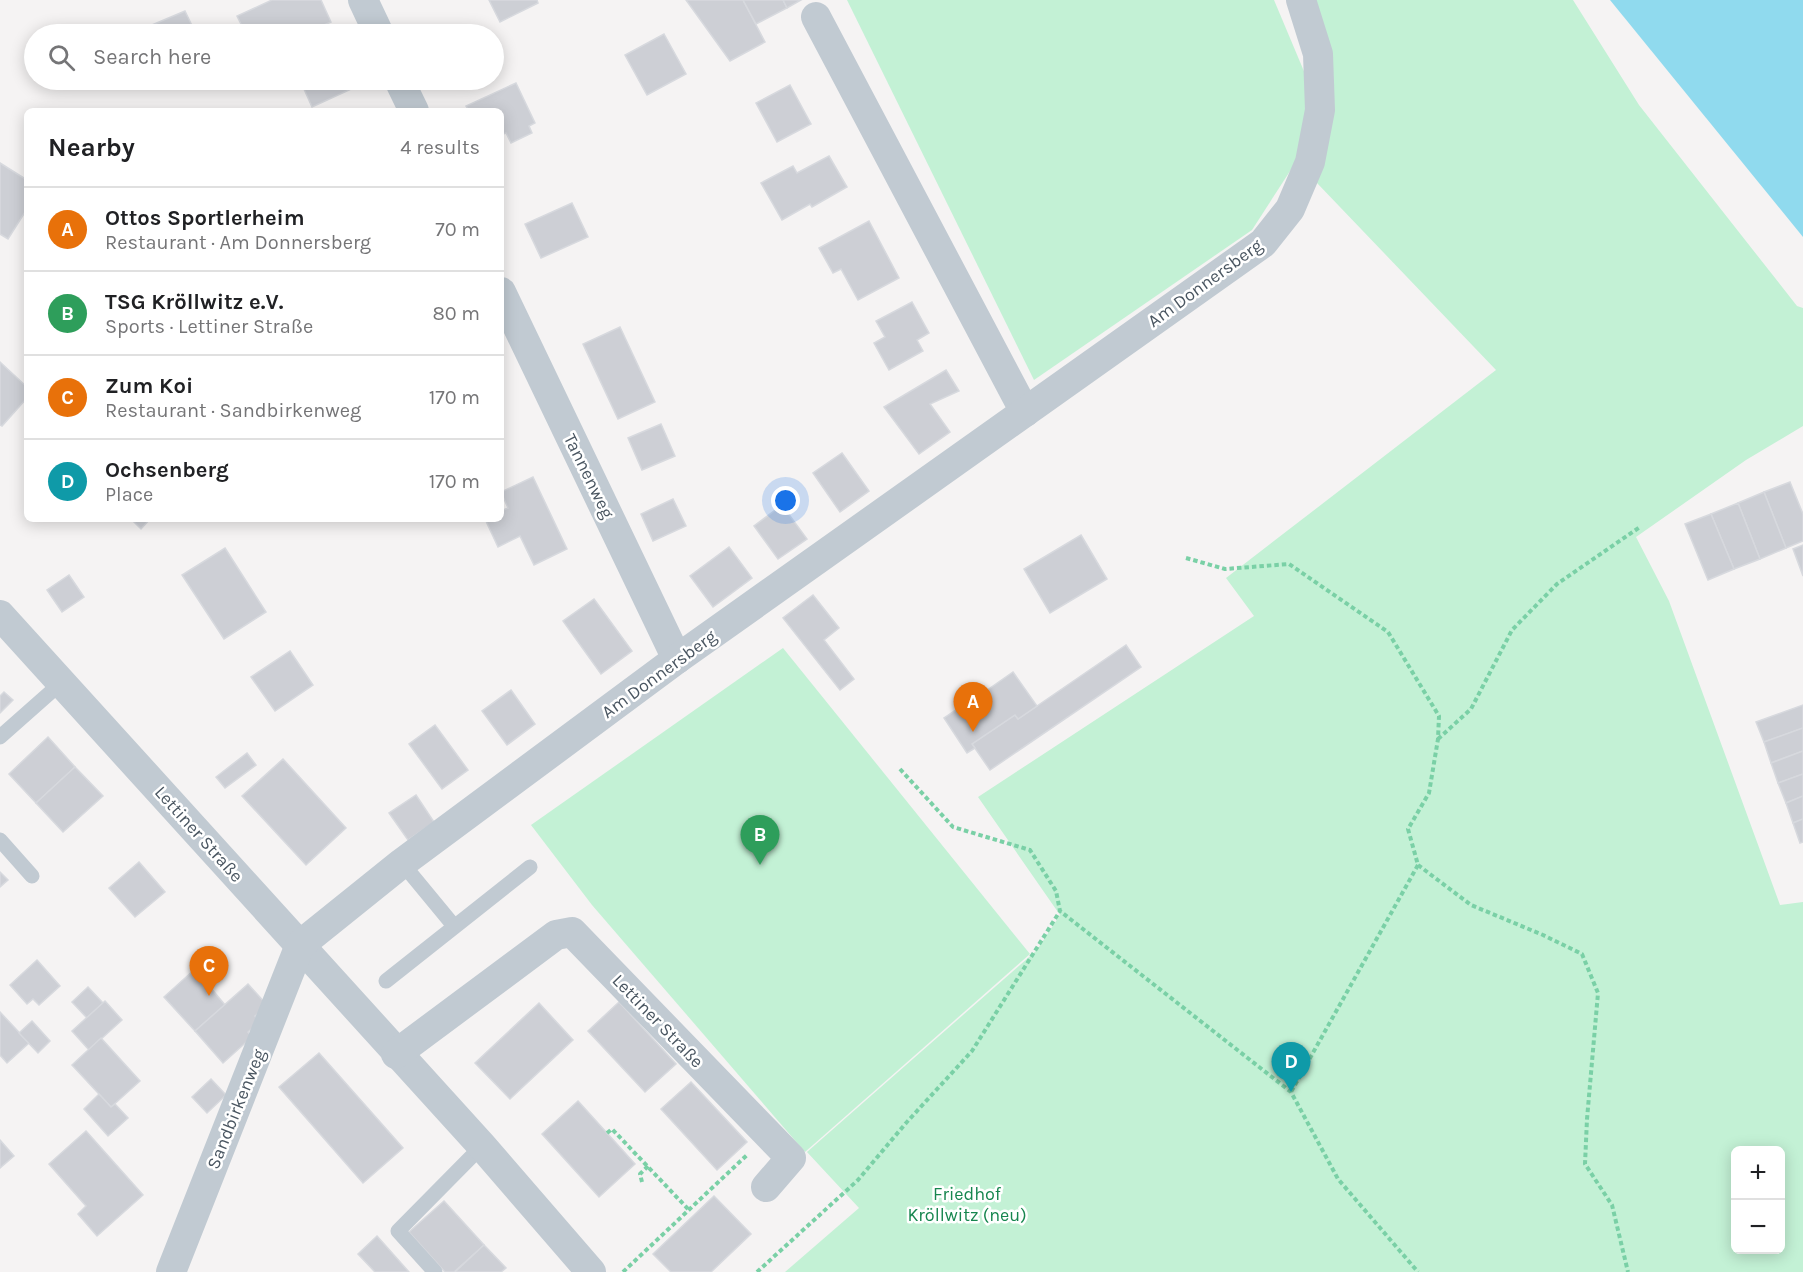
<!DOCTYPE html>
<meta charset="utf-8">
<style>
:root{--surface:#fff;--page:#f2f2f2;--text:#202124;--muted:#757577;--line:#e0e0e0;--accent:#1a73e8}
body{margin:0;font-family:Karla,sans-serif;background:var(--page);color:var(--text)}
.controls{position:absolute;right:18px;bottom:18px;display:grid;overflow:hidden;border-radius:9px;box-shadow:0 3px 15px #0003}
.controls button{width:54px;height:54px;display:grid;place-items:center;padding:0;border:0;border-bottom:2px solid var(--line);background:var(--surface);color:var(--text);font:30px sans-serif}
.you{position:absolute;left:786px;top:501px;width:21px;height:21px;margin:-15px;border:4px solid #fff;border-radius:50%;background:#1a73e8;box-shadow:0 0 0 9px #1a73e833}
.badge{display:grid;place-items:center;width:39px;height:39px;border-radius:50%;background:var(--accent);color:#fff;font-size:20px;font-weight:700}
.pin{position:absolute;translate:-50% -50px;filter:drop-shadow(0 2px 3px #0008)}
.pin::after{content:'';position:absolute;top:32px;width:21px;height:18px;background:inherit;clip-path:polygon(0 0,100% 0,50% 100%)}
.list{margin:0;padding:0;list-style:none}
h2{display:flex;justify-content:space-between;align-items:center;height:78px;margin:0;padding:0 24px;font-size:26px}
h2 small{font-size:20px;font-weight:400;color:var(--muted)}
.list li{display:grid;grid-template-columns:39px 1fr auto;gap:18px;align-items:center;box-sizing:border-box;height:84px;padding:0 24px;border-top:2px solid var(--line)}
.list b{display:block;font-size:22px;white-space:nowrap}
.list p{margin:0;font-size:20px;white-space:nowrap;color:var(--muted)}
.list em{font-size:20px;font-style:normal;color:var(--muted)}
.icon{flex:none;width:33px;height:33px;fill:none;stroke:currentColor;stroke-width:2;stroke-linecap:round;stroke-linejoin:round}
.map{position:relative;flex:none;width:1803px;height:1272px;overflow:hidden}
.search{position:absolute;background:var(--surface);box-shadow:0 3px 15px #0003;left:24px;top:24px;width:480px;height:66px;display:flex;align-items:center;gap:15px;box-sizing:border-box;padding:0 21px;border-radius:33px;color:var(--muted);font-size:22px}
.panel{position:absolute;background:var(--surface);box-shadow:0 3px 15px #0003;left:24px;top:108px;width:480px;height:414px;border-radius:9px}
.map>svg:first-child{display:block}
</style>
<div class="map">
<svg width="1803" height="1272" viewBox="0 0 1803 1272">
<rect width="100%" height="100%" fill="#f5f3f3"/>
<g fill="#c3f1d5" fill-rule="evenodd">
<path d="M847 0H1274L1311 88 1303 151 1252 230 1034 380Z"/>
<path d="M1311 0H1573L1639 105 1797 306 1803 308V426L1746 460 1636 537 1669 601 1780 905 1803 902V1272H785L859 1208 807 1152 1037 950 1060 915 978 797 1254 616 1226 578 1496 370 1317 183ZM1736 1150H1780V1250H1736Z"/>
<path d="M783 648 1030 954 805 1152 592 905 531 825Z"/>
</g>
<path fill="#90daee" d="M1610 0H1803V237Z"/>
<g fill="#cdcfd5" stroke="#d7d9de" stroke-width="1.5">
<path d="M272 0H321L331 22 303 34H246L237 16Z"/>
<path d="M489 0H537L538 3 500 22Z"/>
<path d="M686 0H743L765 42 730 61Z"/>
<path d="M743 0H783L787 8 756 24Z"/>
<path d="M783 0H801L787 8Z"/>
<path d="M185 11 196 34H156L152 25Z"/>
<path d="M153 27 156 34H135Z"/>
<path d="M664 34 686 74 647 95 625 55Z"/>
<path d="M300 80H355L358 86 312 107Z"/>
<path d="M516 83 535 123 529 126 532 133 511 143 506 133 501 135V111H469L466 106Z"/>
<path d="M790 85 811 124 777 142 756 103Z"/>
<path d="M829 156 847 187 812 207 810 204 782 220 761 183 793 166 797 173Z"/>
<path d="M0 163 27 180V209L8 239 0 234Z"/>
<path d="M572 203 588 237 541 258 525 224Z"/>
<path d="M869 221 899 278 858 300 841 269 833 273 819 248Z"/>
<path d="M912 302 929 333 917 340 923 351 889 370 874 343 885 337 876 321Z"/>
<path d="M620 327 655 402 618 419 583 344Z"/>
<path d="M0 362 27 387V398L2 426 0 425Z"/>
<path d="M946 370 959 391 930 404 950 432 919 454 884 407Z"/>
<path d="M661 424 675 456 642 470 628 438Z"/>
<path d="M842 453 869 491 840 512 813 473Z"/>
<path d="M533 477 567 549 534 565 520 536 498 547 485 519H501V511L508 508 501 492Z"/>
<path d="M1790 482 1803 514V541L1786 548 1764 492Z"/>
<path d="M1764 492 1786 548 1760 559 1738 503Z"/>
<path d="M673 499 686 526 653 541 641 514Z"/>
<path d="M1738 503 1760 559 1734 569 1711 514Z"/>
<path d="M782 505 807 539 778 559 754 526Z"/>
<path d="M1711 514 1734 569 1708 580 1685 524Z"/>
<path d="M131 519H150L141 529Z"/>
<path d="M1081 535 1107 579 1050 613 1024 569Z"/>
<path d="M1803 545V576L1793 549Z"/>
<path d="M729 547 752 578 713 607 690 576Z"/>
<path d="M225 548 266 612 224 639 182 575Z"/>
<path d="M69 575 84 597 62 612 47 590Z"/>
<path d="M813 595 839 628 824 640 854 679 840 690 783 618Z"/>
<path d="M594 599 632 651 601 674 563 621Z"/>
<path d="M1126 645 1141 667 990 770 972 744 1015 715 1018 719Z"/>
<path d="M290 651 313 685 275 711 251 677Z"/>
<path d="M1013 672 1037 706 1018 719 1015 715 972 744 975 748 967 753 944 718 966 703 961 696 974 687 980 695Z"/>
<path d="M511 690 535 724 507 745 482 711Z"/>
<path d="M4 692 13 700 0 713V696Z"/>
<path d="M1803 705V728L1764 742 1756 722Z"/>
<path d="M435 725 468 770 442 789 409 744Z"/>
<path d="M1803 728V751L1771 763 1764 742Z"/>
<path d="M48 737 75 767 36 803 9 774Z"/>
<path d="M1803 751V774L1778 783 1771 763Z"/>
<path d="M247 753 256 765 225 788 216 777Z"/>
<path d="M283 759 346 828 306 865 242 796Z"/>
<path d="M75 767 103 796 63 832 36 803Z"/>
<path d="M1803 774V796L1786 803 1778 783Z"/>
<path d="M416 795 434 822 408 840 389 813Z"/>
<path d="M1803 796V819L1793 823 1786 803Z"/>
<path d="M1803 819V842L1800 843 1793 823Z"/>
<path d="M139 862 165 892 135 917 109 888Z"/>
<path d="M0 872 8 880 0 887Z"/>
<path d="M37 960 60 986 39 1005 33 999 27 1004 10 985Z"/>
<path d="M195 969 225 1005 195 1031 164 997Z"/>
<path d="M248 984 267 1005 255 1016 259 1022 248 1032 252 1037 223 1063 195 1031Z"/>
<path d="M88 987 103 1003 87 1018 72 1002Z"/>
<path d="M105 1001 122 1020 89 1050 72 1031Z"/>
<path d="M619 1002 676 1064 645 1092 588 1031Z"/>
<path d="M539 1003 573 1040 510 1099 475 1063Z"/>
<path d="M0 1012 29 1043 7 1063 0 1055Z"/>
<path d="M32 1021 50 1041 38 1053 19 1033Z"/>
<path d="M101 1038 140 1081 111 1107 72 1065Z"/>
<path d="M319 1053 403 1148 363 1183 279 1087Z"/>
<path d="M211 1079 226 1095 207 1113 192 1097Z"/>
<path d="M691 1082 747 1142 717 1170 661 1109Z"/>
<path d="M99 1094 111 1107 115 1104 128 1118 108 1136 84 1109Z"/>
<path d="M578 1101 635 1164 599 1197 542 1134Z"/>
<path d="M86 1131 143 1195 97 1236 78 1214 86 1206 49 1164Z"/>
<path d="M0 1140 14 1156 0 1168Z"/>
<path d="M714 1196 751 1234 711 1272H671L653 1254Z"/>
<path d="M444 1201 484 1245 454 1272H445L409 1232Z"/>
<path d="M377 1236 409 1272H375L358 1254Z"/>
<path d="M484 1245 506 1268 501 1272H457L456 1271Z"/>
</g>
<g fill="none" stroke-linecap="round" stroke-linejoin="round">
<g stroke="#7ad0a6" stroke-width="4" stroke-dasharray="4.5 3" stroke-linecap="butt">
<path d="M1186 558 1225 569 1289 564 1388 632 1439 716 1438 739 1429 793 1408 829 1418 865 1291 1092"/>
<path d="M1438 739 1471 709 1512 630 1557 584 1640 527"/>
<path d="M900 769 953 827 1030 850 1056 891 1060 911 1291 1092 1338 1179 1418 1272"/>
<path d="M1418 865 1471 905 1543 935 1582 954 1598 993 1587 1119 1585 1164 1612 1205 1628 1272"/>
<path d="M607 1133 612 1129 688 1209"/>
<path d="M642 1182 640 1174 648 1166"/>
<path d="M623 1272 747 1155"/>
<path d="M757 1272 858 1180 906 1123 972 1051 1060 911"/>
</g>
<g stroke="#c1cad2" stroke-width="15">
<path d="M0 737 61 683"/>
<path d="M0 840 32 876"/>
<path d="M402 863 454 926"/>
<path d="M386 981 530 867"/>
<path d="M435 1272 398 1231 482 1146"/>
</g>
<g stroke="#c1cad2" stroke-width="30">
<path d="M363 0 379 34"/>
<path d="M816 17 1025 412"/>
<path d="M399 80 414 111"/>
<path d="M501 292 677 659"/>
<path d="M0 615 482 1146 591 1272"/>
<path d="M396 1054 556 935 572 932 791 1158 766 1187"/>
<path d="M171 1272 300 945 402 863 677 659 1263 243 1290 209 1310 162 1320 110 1318 54 1301 0"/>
</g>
</g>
<g text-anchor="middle" stroke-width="5" stroke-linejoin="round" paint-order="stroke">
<g font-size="18" fill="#4a5661" stroke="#fff">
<text transform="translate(1205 283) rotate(-36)" y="6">Am Donnersberg</text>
<text transform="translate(589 476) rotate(64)" y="6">Tannenweg</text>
<text transform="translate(659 674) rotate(-36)" y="6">Am Donnersberg</text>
<text transform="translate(199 834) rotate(48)" y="6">Lettiner Straße</text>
<text transform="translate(658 1021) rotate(46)" y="6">Lettiner Straße</text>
<text transform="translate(236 1109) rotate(-68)" y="6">Sandbirkenweg</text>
</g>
<g font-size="18" fill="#17864f" stroke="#fff">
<text x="967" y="1200">Friedhof<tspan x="967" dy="21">Kröllwitz (neu)</tspan></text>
</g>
</g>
</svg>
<div class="controls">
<button>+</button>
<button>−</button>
</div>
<div class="you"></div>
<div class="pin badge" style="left:973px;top:732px;background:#e8710a">A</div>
<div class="pin badge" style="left:760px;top:865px;background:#2e9e5b">B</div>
<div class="pin badge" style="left:209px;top:996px;background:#e8710a">C</div>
<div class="pin badge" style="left:1291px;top:1092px;background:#0f9aa8">D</div>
<div class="search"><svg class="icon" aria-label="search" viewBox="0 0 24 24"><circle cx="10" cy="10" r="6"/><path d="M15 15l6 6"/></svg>Search here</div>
<section class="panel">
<h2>Nearby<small>4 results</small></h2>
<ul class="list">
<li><span class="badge" style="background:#e8710a">A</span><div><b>Ottos Sportlerheim</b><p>Restaurant · Am Donnersberg</p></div><em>70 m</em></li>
<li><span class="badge" style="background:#2e9e5b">B</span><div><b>TSG Kröllwitz e.V.</b><p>Sports · Lettiner Straße</p></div><em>80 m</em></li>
<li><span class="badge" style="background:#e8710a">C</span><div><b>Zum Koi</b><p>Restaurant · Sandbirkenweg</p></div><em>170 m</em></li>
<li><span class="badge" style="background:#0f9aa8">D</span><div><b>Ochsenberg</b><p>Place</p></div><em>170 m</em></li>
</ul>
</section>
</div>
